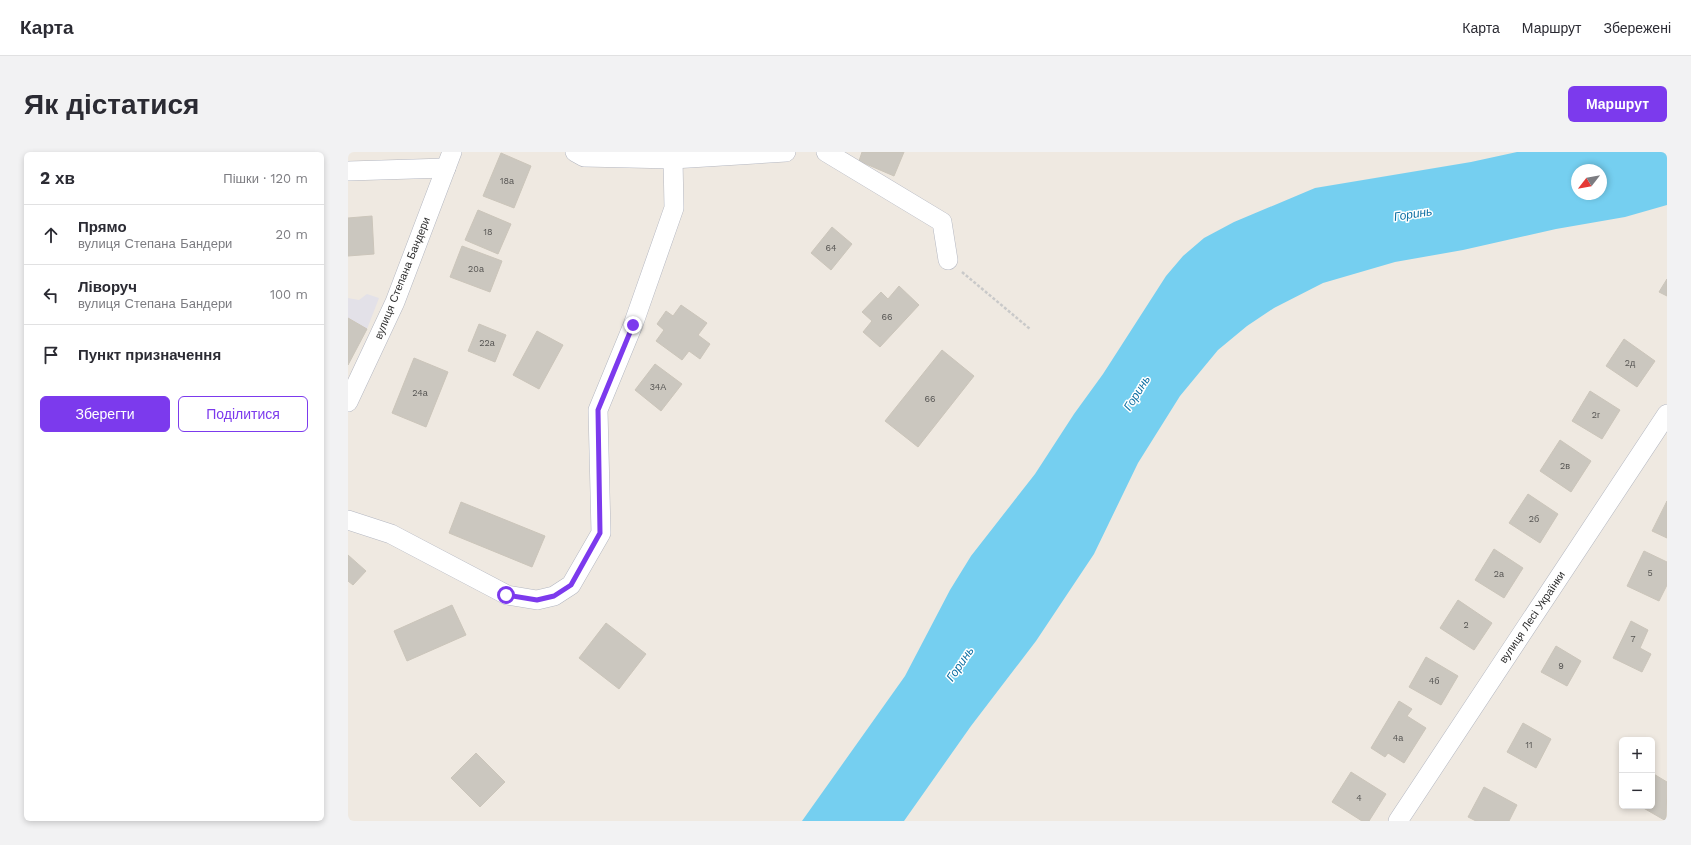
<!DOCTYPE html>
<html lang="uk">
<meta charset="utf-8">
<style>
:root{--surface:#fff;--page:#f2f2f3;--text:#2b2b33;--muted:#7c7c81;--line:#e1e1e2;--accent:#7c3aed}
body{margin:0;font-family:"Work Sans",sans-serif;background:var(--page);color:var(--text)}
.controls{position:absolute;right:12px;bottom:12px;display:grid;overflow:hidden;border-radius:6px;box-shadow:0 2px 6px #0003}
.controls button{width:36px;height:36px;display:grid;place-items:center;padding:0;border:0;border-bottom:1px solid var(--line);background:var(--surface);color:var(--text);font:20px sans-serif}
.compass{position:absolute;left:1223px;top:12px;width:36px;height:36px;border-radius:50%;background:var(--surface);box-shadow:0 2px 6px #0003;rotate:239deg}
.stop{position:absolute;width:12px;height:12px;margin:-9px;border:3px solid #7c3aed;border-radius:50%;background:#fff}
.stop.end{background:#7c3aed;border-color:#fff;box-shadow:0 1px 4px #0008}
.list{margin:0;padding:0;list-style:none}
h2{display:flex;justify-content:space-between;align-items:center;height:52px;margin:0;padding:0 16px;font-size:17px}
h2 small{font-size:13px;font-weight:400;color:var(--muted)}
.list li{display:grid;grid-template-columns:26px 1fr auto;gap:12px;align-items:center;box-sizing:border-box;height:60px;padding:0 16px;border-top:1px solid var(--line)}
.list b{display:block;font-size:15px;white-space:nowrap}
.list p{margin:0;font-size:13px;white-space:nowrap;color:var(--muted)}
.list em{font-size:13px;font-style:normal;color:var(--muted)}
.actions{display:flex;gap:8px;padding:12px 16px}
.actions a{flex:1;padding:9px 0;border:1px solid var(--accent);border-radius:6px;text-align:center;font-size:14px;color:var(--accent)}
.actions .main{background:var(--accent);color:#fff}
.icon{flex:none;width:22px;height:22px;fill:none;stroke:currentColor;stroke-width:2;stroke-linecap:round;stroke-linejoin:round}
.map{position:relative;flex:none;width:1319px;height:669px;overflow:hidden;border-radius:6px}
header{display:flex;align-items:center;gap:24px;box-sizing:border-box;height:56px;padding:0 20px;background:var(--surface);border-bottom:1px solid var(--line)}
header strong{font-size:19px}
nav{display:flex;gap:22px;margin-inline-start:auto;font-size:14px}
.intro{display:flex;align-items:center;justify-content:space-between;box-sizing:border-box;height:96px;padding:0 24px}
h1{margin:0;font-size:28px}
.button{padding:10px 18px;border-radius:6px;background:var(--accent);color:#fff;font-size:14px;font-weight:700}
main{display:flex;gap:24px;padding:0 24px}
aside{flex:1;background:var(--surface);border-radius:6px;box-shadow:0 2px 6px #0003}
.map>svg:first-child{display:block}
</style>
<header>
<strong>Карта</strong>
<nav><a>Карта</a><a>Маршрут</a><a>Збережені</a></nav>
</header>
<div class="intro"><h1>Як дістатися</h1><a class="button">Маршрут</a></div>
<main>
<aside>
<h2>2 хв<small>Пішки · 120 m</small></h2>
<ul class="list">
<li><svg class="icon" aria-label="ahead" viewBox="0 0 24 24"><path d="M12 20V5M6 11l6-6 6 6"/></svg><div><b>Прямо</b><p>вулиця Степана Бандери</p></div><em>20 m</em></li>
<li><svg class="icon" aria-label="left" viewBox="0 0 24 24"><path d="M17 20v-9H6M10 6l-5 5 5 5"/></svg><div><b>Ліворуч</b><p>вулиця Степана Бандери</p></div><em>100 m</em></li>
<li><svg class="icon" aria-label="arrive" viewBox="0 0 24 24"><path d="M6 21V4h12l-3 4 3 4H6"/></svg><div><b>Пункт призначення</b></div></li>
</ul>
<div class="actions"><a class="main">Зберегти</a><a>Поділитися</a></div>
</aside>
<div class="map">
<svg width="1319" height="669" viewBox="0 0 1319 669">
<rect width="100%" height="100%" fill="#efe9e1"/>
<path fill="#e3e1e8" d="M19 142 31 146 19 177 0 213V146L11 148Z"/>
<path fill="#75cff0" fill-rule="evenodd" d="M1169 0H1319V53L1277 65 1208 77 1115 98 1047 110 975 131 926 156 899 174 870 198 832 244 790 311 746 402 688 489 623 574 556 669H454L557 524 602 438 623 404 687 322 726 262 755 222 818 124 835 104 856 86 886 70 967 36 1123 10ZM1229 18H1253V42H1229Z"/>
<g fill="#cbc7bf" stroke="#cbc5ba">
<path d="M514 0H556L546 24 511 9Z"/>
<path d="M153 1 183 14 166 56 135 44Z"/>
<path d="M130 58 163 72 150 102 117 88Z"/>
<path d="M24 64 26 102 0 104V66Z"/>
<path d="M484 75 504 92 483 118 463 101Z"/>
<path d="M114 94 154 109 142 140 102 125Z"/>
<path d="M1319 127V144L1311 140Z"/>
<path d="M551 134 571 153 532 195 515 180 524 169 514 160 533 140 540 147Z"/>
<path d="M333 153 359 171 350 183 362 192 352 207 341 199 334 208 308 189 316 178 309 172 318 159 325 164Z"/>
<path d="M0 166 19 177 0 213Z"/>
<path d="M131 172 158 183 147 210 120 199Z"/>
<path d="M189 179 215 193 191 237 165 223Z"/>
<path d="M1276 187 1307 209 1289 235 1258 214Z"/>
<path d="M594 198 626 224 570 295 537 269Z"/>
<path d="M66 206 100 220 78 275 44 261Z"/>
<path d="M307 212 334 232 313 259 287 238Z"/>
<path d="M1242 239 1272 258 1254 287 1224 269Z"/>
<path d="M1212 288 1243 309 1223 340 1192 319Z"/>
<path d="M1180 342 1210 362 1192 391 1161 371Z"/>
<path d="M1319 349V386L1304 379Z"/>
<path d="M113 350 197 384 184 415 101 381Z"/>
<path d="M1146 397 1175 416 1156 446 1127 428Z"/>
<path d="M1296 399 1319 410V433L1311 449 1279 434Z"/>
<path d="M0 403 18 419 5 433 0 429Z"/>
<path d="M1110 448 1144 471 1126 498 1092 476Z"/>
<path d="M104 453 118 483 59 509 46 479Z"/>
<path d="M1283 469 1300 478 1292 496 1303 502 1294 520 1265 506Z"/>
<path d="M258 471 298 502 271 537 231 506Z"/>
<path d="M1208 494 1233 509 1219 534 1193 520Z"/>
<path d="M1078 505 1110 524 1093 553 1061 535Z"/>
<path d="M1051 549 1064 557 1059 564 1078 576 1056 611 1040 601 1037 605 1023 596Z"/>
<path d="M1175 571 1203 587 1188 616 1159 600Z"/>
<path d="M128 601 157 630 132 655 103 626Z"/>
<path d="M1003 620 1038 642 1021 669H1014L984 650Z"/>
<path d="M1304 621 1319 630 1318 669 1292 654H1304Z"/>
<path d="M1136 635 1169 653 1161 669H1128L1120 665Z"/>
</g>
<g fill="none" stroke-linecap="round" stroke-linejoin="round">
<g stroke="#b4b7c1" stroke-width="20">
<g id="street">
<path d="M227 0 236 5 325 7 438 0"/>
<path d="M478 0 594 70 600 108"/>
<path d="M0 19 98 16"/>
<path d="M0 250 47 150 104 0"/>
<path d="M0 368 43 382 159 443 189 448 206 444 223 433 253 381 250 258 285 173 326 56 325 7"/>
<path d="M1050 669 1319 262"/>
</g>
</g>
<path stroke="#c9c9c9" stroke-width="2.5" stroke-dasharray="3 2" stroke-linecap="butt" d="M614 120 682 177"/>
<use href="#street" stroke="#fff" stroke-width="19"/>
</g>
<g fill="none" stroke-linecap="round" stroke-linejoin="round">
<path stroke="#7c3aed" stroke-width="5" d="M158 443 189 448 206 444 223 433 252 381 250 258 285 173"/>
</g>
<g text-anchor="middle" stroke-width="3" stroke-linejoin="round" paint-order="stroke">
<g font-size="9" fill="#555452">
<text x="159" y="32">18а</text>
<text x="140" y="83">18</text>
<text x="483" y="99">64</text>
<text x="128" y="120">20а</text>
<text x="539" y="168">66</text>
<text x="139" y="194">22а</text>
<text x="1282" y="214">2д</text>
<text x="310" y="238">34А</text>
<text x="72" y="244">24а</text>
<text x="582" y="250">66</text>
<text x="1248" y="266">2г</text>
<text x="1217" y="317">2в</text>
<text x="1186" y="370">2б</text>
<text x="1302" y="424">5</text>
<text x="1151" y="425">2а</text>
<text x="1118" y="476">2</text>
<text x="1285" y="490">7</text>
<text x="1213" y="517">9</text>
<text x="1086" y="532">4б</text>
<text x="1050" y="589">4а</text>
<text x="1181" y="596">11</text>
<text x="1011" y="649">4</text>
</g>
<g font-size="11" fill="#2e2e2e" stroke="#fff">
<text transform="translate(54 126) rotate(-68)" y="4">вулиця Степана Бандери</text>
<text transform="translate(1184 465) rotate(-56)" y="4">вулиця Лесі Українки</text>
</g>
<g font-size="12" font-style="italic" fill="#0d6fa3" stroke="#fff">
<text transform="translate(1065 62) rotate(-9)" y="4">Горинь</text>
<text transform="translate(789 241) rotate(-58)" y="4">Горинь</text>
<text transform="translate(612 512) rotate(-56)" y="4">Горинь</text>
</g>
</g>
</svg>
<div class="controls">
<button>+</button>
<button>−</button>
</div>
<svg class="compass" viewBox="-18 -18 36 36"><path d="M0-13l5 13h-10z" fill="#e53935"/><path d="M0 13l5-13h-10z" fill="#7c7c81"/></svg>
<div class="stop" style="left:158px;top:443px"></div>
<div class="stop end" style="left:285px;top:173px"></div>
</div>
</main>
